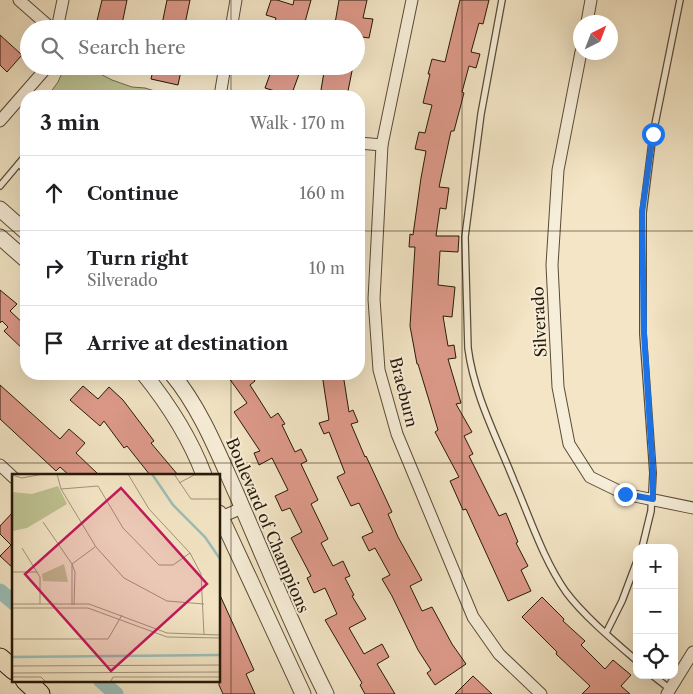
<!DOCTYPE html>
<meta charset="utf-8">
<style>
:root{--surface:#fff;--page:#f6f6f6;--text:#202124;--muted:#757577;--line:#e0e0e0}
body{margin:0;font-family:"Libre Caslon Text",serif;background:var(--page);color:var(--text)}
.controls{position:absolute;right:15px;bottom:15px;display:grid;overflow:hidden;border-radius:10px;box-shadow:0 5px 20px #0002}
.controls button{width:45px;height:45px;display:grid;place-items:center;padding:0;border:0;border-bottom:1px solid var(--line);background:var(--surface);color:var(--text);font:25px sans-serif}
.compass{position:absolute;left:573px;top:15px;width:45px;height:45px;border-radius:50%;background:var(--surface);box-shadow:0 5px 20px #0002;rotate:42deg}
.stop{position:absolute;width:15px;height:15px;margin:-11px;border:4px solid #1a73e8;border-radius:50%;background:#fff}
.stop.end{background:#1a73e8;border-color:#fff;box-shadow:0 1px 5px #0008}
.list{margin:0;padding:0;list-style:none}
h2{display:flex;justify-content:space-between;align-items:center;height:65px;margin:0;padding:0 20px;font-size:21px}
h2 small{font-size:16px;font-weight:400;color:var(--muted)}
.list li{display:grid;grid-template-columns:32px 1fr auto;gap:15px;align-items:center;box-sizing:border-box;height:75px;padding:0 20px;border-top:1px solid var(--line)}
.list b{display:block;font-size:19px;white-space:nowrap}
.list p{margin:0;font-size:16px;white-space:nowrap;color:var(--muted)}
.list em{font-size:16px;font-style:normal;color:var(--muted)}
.icon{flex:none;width:28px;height:28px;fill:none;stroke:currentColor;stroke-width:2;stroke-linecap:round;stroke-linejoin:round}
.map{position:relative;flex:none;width:693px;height:694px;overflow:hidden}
.search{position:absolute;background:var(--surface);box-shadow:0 5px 20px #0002;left:20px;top:20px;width:345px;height:55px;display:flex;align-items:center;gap:12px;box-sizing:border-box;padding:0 18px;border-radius:28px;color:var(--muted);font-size:19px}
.panel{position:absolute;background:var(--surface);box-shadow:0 5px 20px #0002;left:20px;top:90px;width:345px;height:290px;border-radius:20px}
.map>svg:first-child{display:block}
</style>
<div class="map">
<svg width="693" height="694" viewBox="0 0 693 694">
<rect width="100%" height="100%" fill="#f3e5c5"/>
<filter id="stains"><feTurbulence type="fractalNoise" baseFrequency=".004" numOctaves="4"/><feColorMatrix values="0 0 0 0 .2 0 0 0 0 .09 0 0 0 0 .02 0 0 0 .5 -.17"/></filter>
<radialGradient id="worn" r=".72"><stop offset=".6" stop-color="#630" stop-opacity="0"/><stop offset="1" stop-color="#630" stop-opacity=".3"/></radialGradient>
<path fill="#bfc392" stroke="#726e4e" d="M65 66H85L112 80 132 87 145 88 171 96H54L50 93 58 82Z"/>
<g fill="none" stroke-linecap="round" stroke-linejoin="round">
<g stroke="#9bbfb8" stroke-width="15">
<path d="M0 591 14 603"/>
<path d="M100 680 116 694"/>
</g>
</g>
<g fill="#de9a8a" stroke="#261909">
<path d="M102 0H127L121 29H95Z"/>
<path d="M167 0H190L184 29H161Z"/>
<path d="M271 0H277L293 5 294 0H311L303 29H273L276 18 266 15Z"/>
<path d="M339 0H367L363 18 373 19 369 38 356 36V29H334Z"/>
<path d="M460 0H489L483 24 479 23 471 52 480 54 476 68 469 66 462 92 464 93 454 131H451L439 187 449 188 446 209 440 208 436 236H459L458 252 440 251 438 285 455 287 452 317 443 316 448 346 454 345 456 358 448 359 461 403 456 404 472 432 464 436 473 454 469 456 499 516 506 513 518 542 516 543 528 566 521 570 531 591 508 601 466 509 463 510 450 481 459 477 435 432 438 430 418 364H417L410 326 415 247H409L410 234 413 235 421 178 426 151 415 149 419 132 425 133 432 105 423 103 430 74H428L432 59 445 62Z"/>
<path d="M0 35 22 55 7 72 0 65Z"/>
<path d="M154 66H182L178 85 151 79Z"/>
<path d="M273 66H302L291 96 265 88Z"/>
<path d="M325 66H353L347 96H320Z"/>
<path d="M0 290 17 304 10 311 26 326V352L4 331 8 327 2 321 0 323Z"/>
<path d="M226 374H250L255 381 250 385 271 418 278 413 285 424 282 425 295 452 301 449 307 461 301 464 318 500 311 504 328 539 321 543 333 566 343 561 350 576 345 578 354 595 352 596 366 619 349 628 364 654 382 644 389 657 377 664 395 694H365L360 685 362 683 325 620 337 614 325 588 314 593 307 578 311 576 291 538 302 532 290 508 282 511 275 496 288 490 272 458 259 465 254 453 260 451 234 412 247 403Z"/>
<path d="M322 374H343L349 412 353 410 358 422 351 424 365 457 366 456 392 512 388 514 398 537 422 580 410 586 422 611 432 607 452 644 466 664 435 685 427 673 431 670 418 650 392 596 382 579 390 575 375 548 369 551 362 537 373 532 359 503 351 506 337 477 345 473 329 432 324 434 319 423 329 420Z"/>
<path d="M0 385 60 439 69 429 85 443 76 453 99 475H69L60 467 56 471 0 419Z"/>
<path d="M83 386 98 399 109 387 123 400 154 441 151 443 178 475H150L127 446 124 448 104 421 100 426 70 400Z"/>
<path d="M14 511V569L0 556 11 545 0 534V526Z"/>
<path d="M219 593 254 670 246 674 255 694H223L219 685Z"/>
<path d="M542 597 564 619 563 621 585 641 581 645 605 669 613 660 631 675 621 686 630 694H582L590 686 556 654 557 652 522 617Z"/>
<path d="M473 676 492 694H455Z"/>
</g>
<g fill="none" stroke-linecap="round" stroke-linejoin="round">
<g stroke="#594c38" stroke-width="8">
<g id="service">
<path d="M502 0 481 114 465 237 468 348C474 395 497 438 514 481 530 518 543 559 566 592 584 616 614 641 637 661"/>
<path d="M19 164 26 171"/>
<path d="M0 186 26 155"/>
<path d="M642 548 651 511 653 473 643 334V213L653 134 680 0"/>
<path d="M606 633 622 601 637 561"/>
<path d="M652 675 670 689"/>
</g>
</g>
<g stroke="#594c38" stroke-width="13">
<g id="minor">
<path d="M19 0 52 29"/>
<path d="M412 0 382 145 374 299 379 370 397 434 473 617 499 654 541 694"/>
<path d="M587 22 591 0"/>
<path d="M57 29 63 0"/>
<path d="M231 29 236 0"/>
<path d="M581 52 558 170 552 265 558 387 569 444 590 477 625 494 693 508"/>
<path d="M220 96 225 66"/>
<path d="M0 121 48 66"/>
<path d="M359 143 382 145"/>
<path d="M0 465 14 478"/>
<path d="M219 518 242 508"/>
<path d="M667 694 693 652"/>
</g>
</g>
<g stroke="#594c38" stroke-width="17">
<g id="tertiary">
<path d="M0 209 26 232"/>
<path d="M0 237 26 260"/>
<path d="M144 374C169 405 190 438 204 475"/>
<path d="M172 374C201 409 218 453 237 495 266 562 293 629 326 694"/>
<path d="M219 513 303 694"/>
</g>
</g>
<g stroke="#261909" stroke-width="21">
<g id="primary">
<path d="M0 658 14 670"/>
<path d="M25 680 40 694"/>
</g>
</g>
<use href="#service" stroke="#f7eed9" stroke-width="5.5"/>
<use href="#minor" stroke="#f7eed9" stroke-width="11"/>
<use href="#tertiary" stroke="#f7eed9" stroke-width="15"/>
<use href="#primary" stroke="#f3e5c5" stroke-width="19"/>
</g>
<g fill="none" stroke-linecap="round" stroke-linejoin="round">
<path stroke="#1a73e8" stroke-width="6" d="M625 494 653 499V473L644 334 642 213 653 134"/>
</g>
<path fill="none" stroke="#261909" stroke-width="1" stroke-opacity="0.55" d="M231 0V29M462 0V694M231 66V96M0 231H26M359 231H693M231 374V694M0 463H693"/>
<g text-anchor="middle" stroke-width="4" stroke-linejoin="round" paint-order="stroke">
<g font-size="16" fill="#261909" stroke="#f7eed9">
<text transform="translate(539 322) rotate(-93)" y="6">Silverado</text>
<text transform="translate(404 392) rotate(76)" y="6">Braeburn</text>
<text transform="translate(268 525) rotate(67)" y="6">Boulevard of Champions</text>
</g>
</g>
<g transform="translate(12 474)">
<rect width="208" height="208" fill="#f3e5c5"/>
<path d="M46 12 55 30 15 54 0 57V18L20 20ZM52 90 56 108 31 107 30 100Z" fill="#bfc392"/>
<path fill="none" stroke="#9bbfb8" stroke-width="2.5" d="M140 0 161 31 193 63 208 85M0 183 208 181"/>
<path fill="none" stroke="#a1937a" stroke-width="1" d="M45 0 49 15 84 73 112 104 155 127 192 130M116 0 137 35 178 79 189 100 192 161M162 0 179 25H208M0 1 10 4 31 0M167 9 182 1H208M49 15 86 12 111 54 147 91H161L178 79M31 48 60 90 63 98 62 131M10 74 28 103V130M60 90 83 73M0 98H25M0 130H77L155 159 208 161M60 131V90M0 134H76L155 163 208 164M0 165H96L110 141M0 192 208 191M0 199 208 198M0 203H29L33 207M99 207 101 203H208"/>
<path fill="#c2185b" fill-opacity="0.15" stroke="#c2185b" stroke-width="2.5" d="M109 14 195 110 99 197 13 100Z"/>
<rect width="208" height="208" fill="none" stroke="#261909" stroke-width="2.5"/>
</g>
<rect width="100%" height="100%" filter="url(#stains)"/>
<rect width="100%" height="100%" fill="url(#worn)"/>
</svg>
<div class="controls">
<button>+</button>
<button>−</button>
<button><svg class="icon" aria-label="locate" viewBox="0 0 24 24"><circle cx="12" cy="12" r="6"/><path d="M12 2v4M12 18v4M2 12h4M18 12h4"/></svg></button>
</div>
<svg class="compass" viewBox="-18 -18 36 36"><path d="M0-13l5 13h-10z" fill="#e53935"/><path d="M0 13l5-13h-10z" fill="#757577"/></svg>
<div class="stop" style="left:653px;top:134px"></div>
<div class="stop end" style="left:625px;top:494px"></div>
<div class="search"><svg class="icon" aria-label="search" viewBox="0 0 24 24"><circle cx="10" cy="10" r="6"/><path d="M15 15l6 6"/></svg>Search here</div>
<section class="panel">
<h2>3 min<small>Walk · 170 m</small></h2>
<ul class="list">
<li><svg class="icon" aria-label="ahead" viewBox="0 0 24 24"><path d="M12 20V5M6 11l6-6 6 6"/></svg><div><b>Continue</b></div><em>160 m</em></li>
<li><svg class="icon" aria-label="right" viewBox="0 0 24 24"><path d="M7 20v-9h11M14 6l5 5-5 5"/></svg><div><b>Turn right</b><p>Silverado</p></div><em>10 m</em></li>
<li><svg class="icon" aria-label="arrive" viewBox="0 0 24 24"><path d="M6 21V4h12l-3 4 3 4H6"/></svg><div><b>Arrive at destination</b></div></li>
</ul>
</section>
</div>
